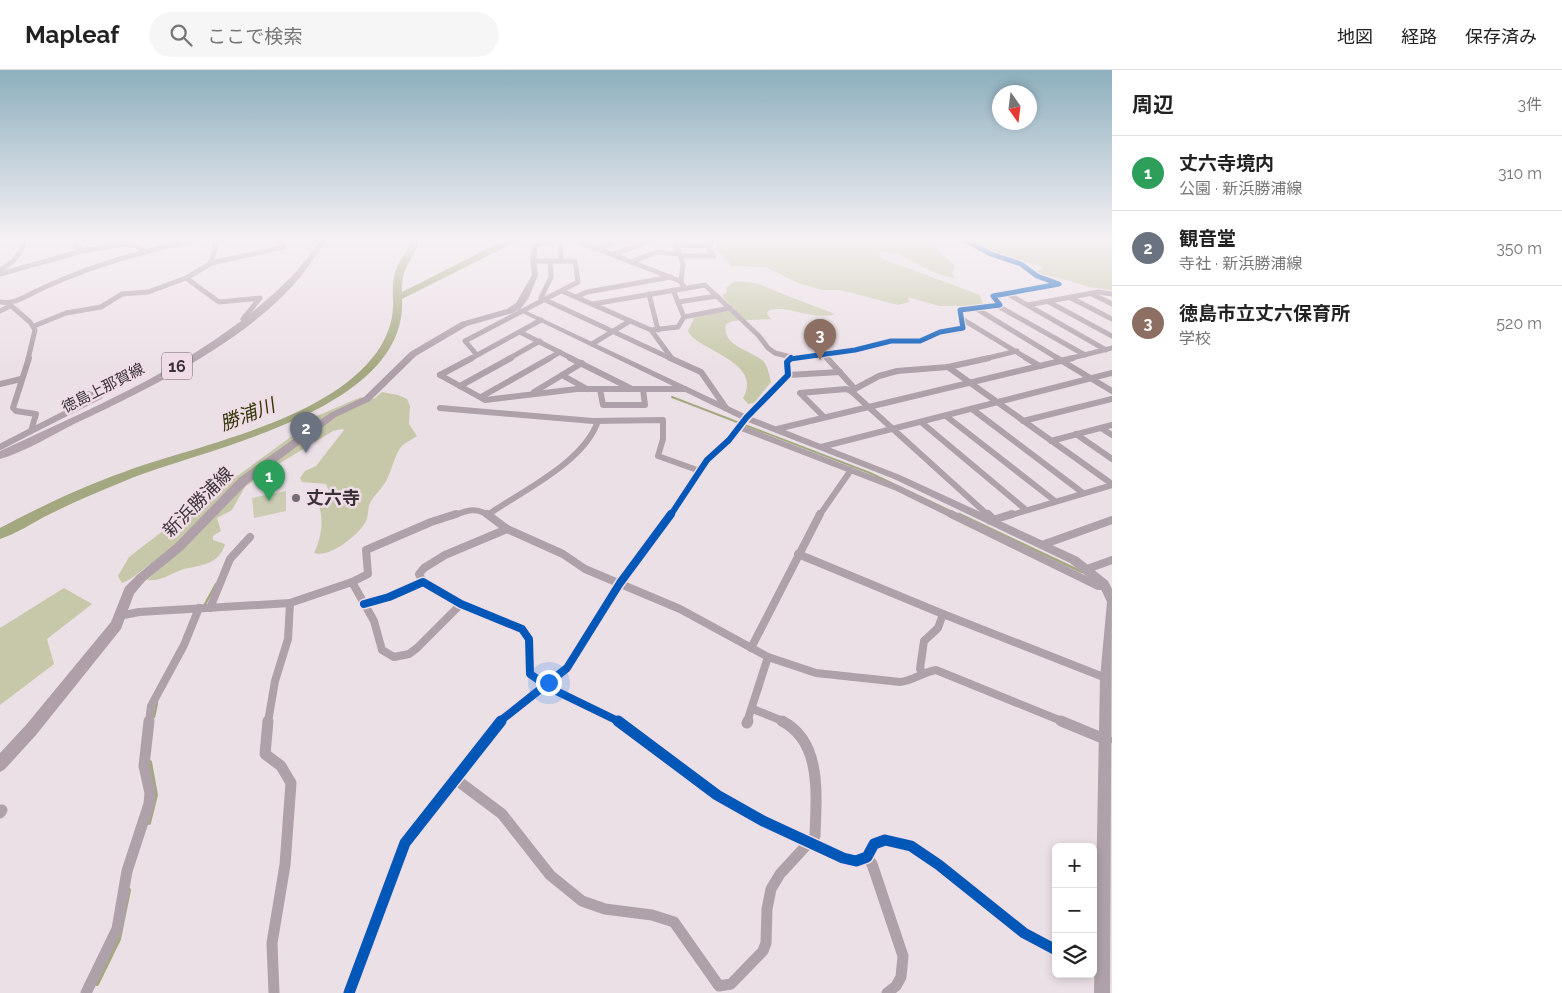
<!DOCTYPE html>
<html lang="ja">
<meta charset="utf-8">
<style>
:root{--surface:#fff;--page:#f6f6f6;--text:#222;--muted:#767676;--line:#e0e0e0;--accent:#776e73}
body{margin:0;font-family:Raleway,"Noto Sans JP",sans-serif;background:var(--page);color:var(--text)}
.controls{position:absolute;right:15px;bottom:15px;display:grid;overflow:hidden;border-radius:8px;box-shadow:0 2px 8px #0003}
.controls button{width:45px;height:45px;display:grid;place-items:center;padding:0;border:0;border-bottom:1px solid var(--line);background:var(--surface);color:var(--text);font:25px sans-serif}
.compass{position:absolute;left:992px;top:15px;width:45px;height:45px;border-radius:50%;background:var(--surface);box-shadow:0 2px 8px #0003;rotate:166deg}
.you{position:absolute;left:548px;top:612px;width:18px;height:18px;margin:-12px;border:4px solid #fff;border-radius:50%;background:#1a73e8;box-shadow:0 0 0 8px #1a73e833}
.badge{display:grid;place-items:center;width:32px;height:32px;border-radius:50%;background:var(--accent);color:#fff;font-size:16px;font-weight:700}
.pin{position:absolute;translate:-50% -41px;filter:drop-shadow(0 1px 2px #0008)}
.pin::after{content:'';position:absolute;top:26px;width:18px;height:15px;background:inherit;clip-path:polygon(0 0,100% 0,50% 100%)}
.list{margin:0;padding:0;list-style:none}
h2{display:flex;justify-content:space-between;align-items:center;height:65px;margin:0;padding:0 20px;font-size:21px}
h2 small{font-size:16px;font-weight:400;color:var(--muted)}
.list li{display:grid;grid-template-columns:32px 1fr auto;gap:15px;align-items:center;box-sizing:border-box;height:75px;padding:0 20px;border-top:1px solid var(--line)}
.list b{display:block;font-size:19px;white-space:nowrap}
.list p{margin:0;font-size:16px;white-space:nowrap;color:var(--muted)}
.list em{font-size:16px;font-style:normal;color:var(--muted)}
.icon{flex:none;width:28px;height:28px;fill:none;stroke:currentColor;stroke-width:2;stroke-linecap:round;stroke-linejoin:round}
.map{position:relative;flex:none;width:1112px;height:923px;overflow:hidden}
header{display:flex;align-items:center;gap:30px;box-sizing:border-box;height:70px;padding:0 25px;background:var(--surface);border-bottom:1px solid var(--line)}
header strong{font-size:24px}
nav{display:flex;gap:28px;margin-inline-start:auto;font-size:18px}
.search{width:350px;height:45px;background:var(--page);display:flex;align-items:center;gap:12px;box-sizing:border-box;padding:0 18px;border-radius:28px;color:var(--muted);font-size:19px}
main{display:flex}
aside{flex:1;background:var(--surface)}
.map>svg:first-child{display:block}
</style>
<header>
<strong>Mapleaf</strong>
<div class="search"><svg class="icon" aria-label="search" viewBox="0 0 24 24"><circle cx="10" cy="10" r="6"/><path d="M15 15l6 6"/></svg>ここで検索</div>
<nav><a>地図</a><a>経路</a><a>保存済み</a></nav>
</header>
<main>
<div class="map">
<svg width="1112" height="923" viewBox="0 0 1112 923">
<rect width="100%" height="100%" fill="#ebe0e6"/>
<path fill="#cccbb4" d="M286 421V441L254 448 252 428Z"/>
<g fill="#c7c8a9">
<path d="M713 169H927L955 196 952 203 955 208C926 204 909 184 882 181L879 185 883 189 980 225 983 236H939L908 227 909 232 898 235 841 220H823L798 213 766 197 732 196 715 179 717 175Z"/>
<path d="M968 169H1112V220L1089 217 1060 208 1038 204 1035 201 1044 199 1041 196 993 183Z"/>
<path d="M734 212C757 211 763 216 783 224 800 231 818 237 835 244 812 251 791 235 769 240L767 244 771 249 733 251 726 254C721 275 749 280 762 290 768 295 769 305 771 312L754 333 748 334 743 328C764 291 697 281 688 261L694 248 734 239 722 226 727 222 726 218Z"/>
<path d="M382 322 398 325 407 329 410 336 409 354 417 366C412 369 405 373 401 377 394 386 392 400 387 409 383 418 376 423 371 431 367 438 369 447 365 453 357 466 330 488 314 483 321 469 324 451 319 436L330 424 326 414 302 412 300 408 305 401 316 396 344 360 342 359 333 361 272 398 245 417 232 440 217 448 221 461 213 466V470L225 474C219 495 201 495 184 499 171 503 161 512 147 510L158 500 153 493C141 499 134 509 122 513L118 506 129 487 193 438 201 428 229 412 307 355 310 349 361 327 365 332 375 328Z"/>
<path d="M64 518 92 534 47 569 54 594 0 635V558Z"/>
</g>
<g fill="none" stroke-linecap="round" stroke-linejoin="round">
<g stroke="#a4a880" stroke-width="2">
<path d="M511 171 514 169"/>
<path d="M672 327 870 403 961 446"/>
</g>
<g stroke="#a4a880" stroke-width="2.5">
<path d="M959 444 1082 502"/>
<path d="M204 536 216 514"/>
<path d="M154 647 157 633"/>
</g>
<g stroke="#a4a880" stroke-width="4">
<path d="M149 753 156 725 150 692"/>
<path d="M97 914 119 869 129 820"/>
</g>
<path fill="#a4a880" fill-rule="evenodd" d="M411 169H419C415 191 401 193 402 222L503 171 526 169 509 175 402 229C408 341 206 378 127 410 100 421 74 432 48 445 32 453 16 464 0 469V458C40 437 81 417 124 402 201 374 327 351 377 282 386 269 393 252 393 236 393 225 392 214 395 203 398 190 409 182 411 169Z"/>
<g stroke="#afa1aa" stroke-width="5">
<path d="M74 169V174L82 181"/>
<path d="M560 169 561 191"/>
<path d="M674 169 683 194 681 212"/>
<path d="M536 175 560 169 575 170 680 211 685 218"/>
<path d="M675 175 710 176"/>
<path d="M596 179 624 169"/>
<path d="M612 185 654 169"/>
<path d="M681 186H714L708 178 711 174 710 169"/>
<path d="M550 191 551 207 541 228 672 289"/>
<path d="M631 192 657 182 679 184"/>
<path d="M211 193 284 177 280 169"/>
<path d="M0 200C13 193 23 184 24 169"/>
<path d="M0 204 82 181 122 174 137 176 144 181"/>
<path d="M186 208 210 194 215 180V169"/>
<path d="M673 220 684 247"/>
<path d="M562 221 651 260 671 287"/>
<path d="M1006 223 1106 280"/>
<path d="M649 224 658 260"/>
<path d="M1092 224 1112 234"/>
<path d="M576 227 587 222 671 207"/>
<path d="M1071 228 1112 249"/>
<path d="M0 232C15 235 29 224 43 218 92 195 145 181 198 169"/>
<path d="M678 232 717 226"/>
<path d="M1049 232 1112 266"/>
<path d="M9 234 30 252 35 260 28 289"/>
<path d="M593 234 705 215 759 266 768 278 775 283 791 287"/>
<path d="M1028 235 1098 222 1112 224"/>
<path d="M998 236 1085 285"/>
<path d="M977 239 1059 289"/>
<path d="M0 241 10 236"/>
<path d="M962 249 1028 289"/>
<path d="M34 256 66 243 101 237 122 224 148 222 186 208 219 232 260 228 243 249 245 251"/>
<path d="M651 260 678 257 684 247 730 238"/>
<path d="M520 262 573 289"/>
<path d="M592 274 630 251"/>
<path d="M476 284 465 271 578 212 575 191H533"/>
<path d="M824 284 828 289"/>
<path d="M470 289 541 250"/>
<path d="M508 289 540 271"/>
<path d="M548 289 560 282"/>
<path d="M790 289 855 280 891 271H920L940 262 963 258 960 240 1000 235 993 226 1059 214 1037 206 1021 194 991 184 963 169"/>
<path d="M984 289 1017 281"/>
<path d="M1068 289 1112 278"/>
</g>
<g stroke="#afa1aa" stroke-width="6">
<path d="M570 288 630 318"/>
<path d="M670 288 701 302 726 338"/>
<path d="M827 288 855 319"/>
<path d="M1026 288 1040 296"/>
<path d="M1057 288 1112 321"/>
<path d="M948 297 1112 414"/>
<path d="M440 305 485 330 577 319H685"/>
<path d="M440 305 472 288"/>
<path d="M562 305 587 319"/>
<path d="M788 305 840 302"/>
<path d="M0 314 21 309"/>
<path d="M460 316 511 288"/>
<path d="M600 319 603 335H645L643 319"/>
<path d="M851 321 879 306 897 301 948 297 989 288"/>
<path d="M534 322 582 293"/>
<path d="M481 327 550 288"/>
<path d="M440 338 593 351 663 350V369L658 386 700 401"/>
<path d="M972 339 1083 423"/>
<path d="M946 346 1055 431"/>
<path d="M824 347 800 323 846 319 851 321 989 446"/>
<path d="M1023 351 1112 329"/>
<path d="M921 352 1025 439"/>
<path d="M739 357 897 418 954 446"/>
<path d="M1101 358 1112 365"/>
<path d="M777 359 1073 288"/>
<path d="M31 361 100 326 85 324"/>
<path d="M1076 364 1112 389"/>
<path d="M1051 371 1112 355"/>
<path d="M0 377 31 361 36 344 16 341 13 338 29 288"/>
<path d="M821 377 1112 303"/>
<path d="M489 444C524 420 584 392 598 351"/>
<path d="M452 446C466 441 476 436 489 446"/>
<path d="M670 446 707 390 729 370 746 348 788 305 787 292 791 288"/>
<path d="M819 446 851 400"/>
<path d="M1008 446 1112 415"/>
</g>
<g stroke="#afa1aa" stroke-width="8">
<path d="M487 444 507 459 563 484 585 499 680 539 768 587"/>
<path d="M951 444 1098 516H1105"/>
<path d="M988 444 993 449"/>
<path d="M990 451 1012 444"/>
<path d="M1042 475 1112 450"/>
<path d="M798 484 943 544"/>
<path d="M1087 499 1112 490"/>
<path d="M352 512 368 504 366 480 431 452 456 444"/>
<path d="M423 512 419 504 424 498 445 485 507 459"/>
<path d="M364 534 389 527 423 512 461 534 522 559 529 569 530 604 550 618 620 652"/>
<path d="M210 538 230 489 250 467"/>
<path d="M119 546 139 542 290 533 352 512 374 551 382 580 394 587 409 584 417 578 461 534"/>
<path d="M751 578 820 444"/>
<path d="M923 603 920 599 924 571 938 558 943 544 1106 608"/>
<path d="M753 639 785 652"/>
<path d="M149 652 151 636 184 575 199 538"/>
<path d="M268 652 275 611 288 569 290 533"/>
<path d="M499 652 567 598 620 513 671 444"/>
<path d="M747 652 768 587 816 603 900 612C913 611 923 602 936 600L1064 652"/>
</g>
<g stroke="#afa1aa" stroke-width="11">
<path d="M268 651 265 684 281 696 291 713 285 795 272 873 274 923"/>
<path d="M618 651 717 725 763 751 843 788 856 791 867 787 874 774 885 770 911 776 939 795 1024 863 1056 880"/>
<path d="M1061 651 1107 670"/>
<path d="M747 653 748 651"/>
<path d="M454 708 502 744 550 805 582 831 605 839 652 845 674 852 719 916 731 914 763 881 766 873 767 839 771 819 780 804 815 766C816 727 823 672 782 651"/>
<path d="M0 743 2 740"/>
<path d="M867 787 872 794 903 886 901 907 896 916 887 923"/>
<path d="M86 923 117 859 127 801 149 734 150 723 144 696 149 651"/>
<path d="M349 923 405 773 501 651"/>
</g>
<path fill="#afa1aa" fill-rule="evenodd" d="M514 237H518L749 346 900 405 1078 487 1108 511 1112 519 1110 923H1094L1100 608 1107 532 1100 517 1070 493 894 409 743 350 514 239Z"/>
<path fill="#af9fa9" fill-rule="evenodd" d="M533 169H539L536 191 538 205 528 229 522 237 513 243 467 256 416 286 370 331 336 347 247 414 183 480 145 511 134 524 121 559 36 665 5 699 0 702V683L26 655 111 552 125 517 137 505 175 474 239 408 330 343 364 327 410 282 461 252 507 239 516 233 532 205 530 191Z"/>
<path fill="#b2a3ac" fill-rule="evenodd" d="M320 169H328C319 181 310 194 301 206 250 269 149 319 76 353 52 365 25 382 0 389V381C103 333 212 288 293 205 303 195 312 181 320 169Z"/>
<g stroke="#efdce7" stroke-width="7">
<path id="cycleway-far3" d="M790 289 855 280 891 271H920L940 262 963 258 960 240 1000 235 993 226 1059 214 1037 206 1021 194 991 184 963 169"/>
</g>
<g stroke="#efdce7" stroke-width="9">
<path id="cycleway-far2" d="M670 446 707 390 729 370 746 348 788 305 787 292 791 288"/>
</g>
<g stroke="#efdce7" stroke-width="11">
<g id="cycleway-far1">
<path d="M364 534 389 527 423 512 461 534 522 559 529 569 530 604 550 618 620 652"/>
<path d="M499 652 567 598 620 513 671 444"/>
</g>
</g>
<g stroke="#efdce7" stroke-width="14">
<g id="cycleway">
<path d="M618 651 717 725 763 751 843 788 856 791 867 787 874 774 885 770 911 776 939 795 1024 863 1056 880"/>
<path d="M349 923 405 773 501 651"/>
</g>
</g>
<use href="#cycleway-far3" stroke="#0057b8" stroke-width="5"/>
<use href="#cycleway-far2" stroke="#0057b8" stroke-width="6"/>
<use href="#cycleway-far1" stroke="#0057b8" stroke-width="8"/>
<use href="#cycleway" stroke="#0057b8" stroke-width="11"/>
</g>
<linearGradient id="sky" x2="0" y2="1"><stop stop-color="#8dafbe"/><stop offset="0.57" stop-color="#f6f1f4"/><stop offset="1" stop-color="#f6f1f4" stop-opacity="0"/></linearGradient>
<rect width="1112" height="298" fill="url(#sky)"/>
<circle fill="#776e73" stroke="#efdce7" stroke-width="2" cx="296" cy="428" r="5"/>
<g text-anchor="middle" stroke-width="5" stroke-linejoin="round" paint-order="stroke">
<g font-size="15" fill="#383135" stroke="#efdce7">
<text transform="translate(103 318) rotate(-27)" y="5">徳島上那賀線</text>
</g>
<rect fill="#efdce7" stroke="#6f646a" stroke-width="1" x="162" y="282.5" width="30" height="27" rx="4"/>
<g font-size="16" font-weight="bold" fill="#383135">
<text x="177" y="302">16</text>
</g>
<g font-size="18" font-weight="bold" fill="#383135" stroke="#efdce7" text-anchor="start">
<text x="306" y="434">丈六寺</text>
</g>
<g font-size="18" fill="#383135" stroke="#efdce7">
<text transform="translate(198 432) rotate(-45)" y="6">新浜勝浦線</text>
</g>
<g font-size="19" font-style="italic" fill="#323808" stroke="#efdce7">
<text transform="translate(247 344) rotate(-21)" y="7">勝浦川</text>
</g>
</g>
</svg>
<div class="controls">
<button>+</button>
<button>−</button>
<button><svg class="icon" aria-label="layers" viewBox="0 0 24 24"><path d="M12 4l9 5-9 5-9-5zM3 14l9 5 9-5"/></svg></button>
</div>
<svg class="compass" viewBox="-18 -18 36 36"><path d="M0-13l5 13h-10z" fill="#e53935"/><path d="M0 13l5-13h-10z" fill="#767676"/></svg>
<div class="you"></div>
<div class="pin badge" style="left:269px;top:431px;background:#2e9e5b">1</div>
<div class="pin badge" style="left:306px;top:383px;background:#6b7280">2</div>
<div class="pin badge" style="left:820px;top:290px;background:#8d6e63">3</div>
</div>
<aside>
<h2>周辺<small>3件</small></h2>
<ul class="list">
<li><span class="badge" style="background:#2e9e5b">1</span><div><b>丈六寺境内</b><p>公園 · 新浜勝浦線</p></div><em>310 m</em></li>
<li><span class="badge" style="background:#6b7280">2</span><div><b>観音堂</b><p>寺社 · 新浜勝浦線</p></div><em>350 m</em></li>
<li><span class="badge" style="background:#8d6e63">3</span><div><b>徳島市立丈六保育所</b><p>学校</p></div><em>520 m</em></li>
</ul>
</aside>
</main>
